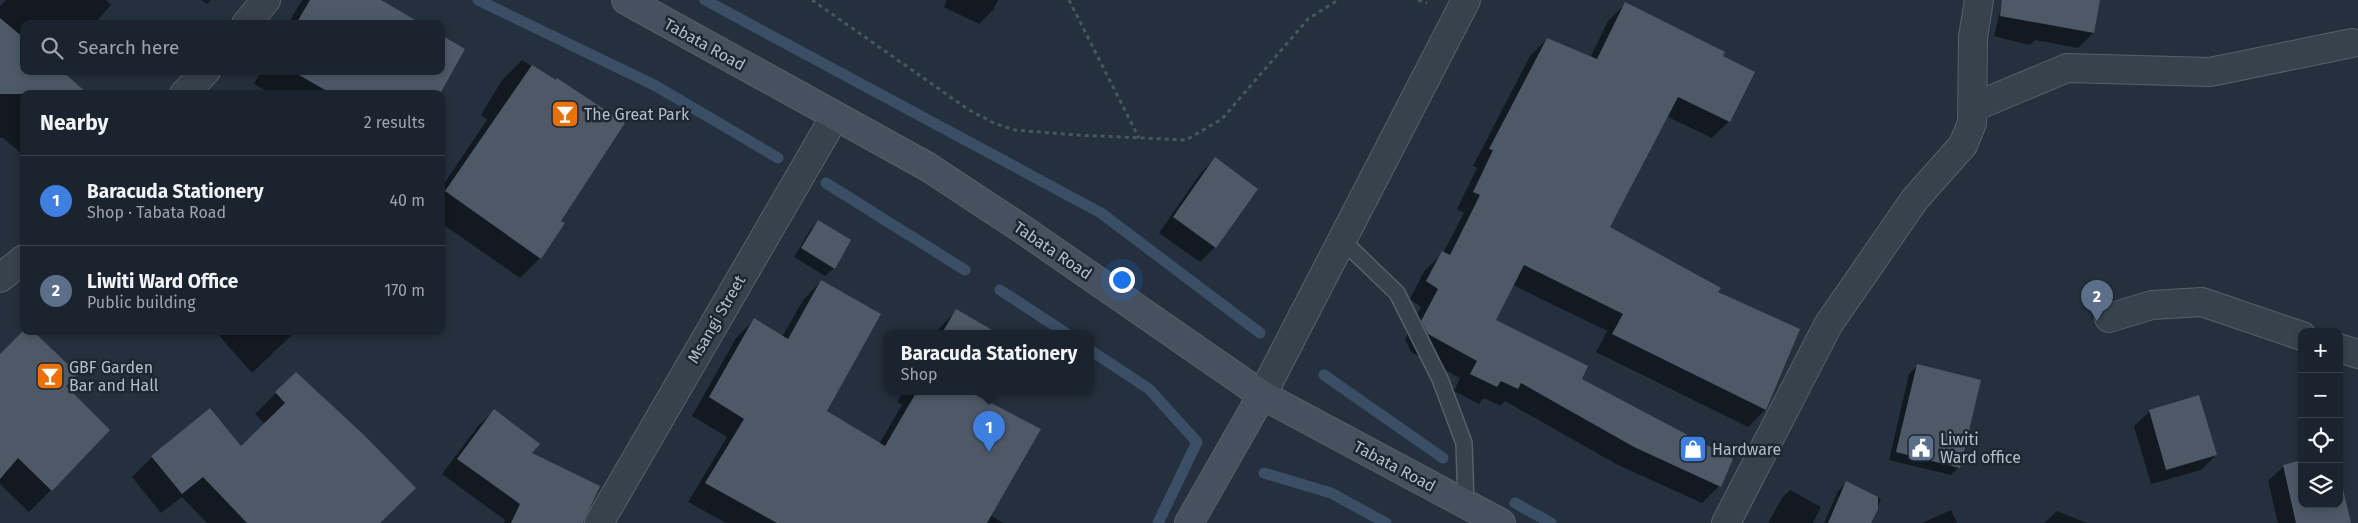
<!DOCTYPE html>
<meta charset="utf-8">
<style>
:root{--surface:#1b242e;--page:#28303a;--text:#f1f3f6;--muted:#a0a4aa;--line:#39414a;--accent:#8cbaf5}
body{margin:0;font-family:"Fira Sans",sans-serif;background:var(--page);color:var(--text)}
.controls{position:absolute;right:15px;bottom:15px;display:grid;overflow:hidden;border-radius:10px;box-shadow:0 2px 8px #0003}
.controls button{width:45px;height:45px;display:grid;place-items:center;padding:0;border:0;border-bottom:1px solid var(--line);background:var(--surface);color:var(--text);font:25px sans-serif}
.you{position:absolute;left:1121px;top:279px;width:18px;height:18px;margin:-12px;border:4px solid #fff;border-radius:50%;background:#1a73e8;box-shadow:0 0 0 8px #1a73e833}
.badge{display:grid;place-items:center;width:32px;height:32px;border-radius:50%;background:var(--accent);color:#fff;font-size:16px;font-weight:700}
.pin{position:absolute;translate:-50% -41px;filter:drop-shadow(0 1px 2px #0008)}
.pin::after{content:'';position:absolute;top:26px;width:18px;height:15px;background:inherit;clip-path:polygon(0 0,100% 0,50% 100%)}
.popup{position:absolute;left:884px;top:330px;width:210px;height:65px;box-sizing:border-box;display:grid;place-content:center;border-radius:10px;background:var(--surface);filter:drop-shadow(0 1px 4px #0005);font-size:16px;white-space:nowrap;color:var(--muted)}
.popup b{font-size:19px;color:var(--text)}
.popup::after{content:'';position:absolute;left:50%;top:100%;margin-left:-10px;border:10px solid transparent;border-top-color:var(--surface)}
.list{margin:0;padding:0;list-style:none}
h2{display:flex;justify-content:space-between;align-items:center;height:65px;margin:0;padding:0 20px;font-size:21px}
h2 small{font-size:16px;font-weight:400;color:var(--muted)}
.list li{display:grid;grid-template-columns:32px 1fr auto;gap:15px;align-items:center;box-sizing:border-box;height:90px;padding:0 20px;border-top:1px solid var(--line)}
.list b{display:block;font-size:19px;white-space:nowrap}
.list p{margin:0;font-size:16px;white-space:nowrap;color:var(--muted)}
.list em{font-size:16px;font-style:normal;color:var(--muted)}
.icon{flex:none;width:28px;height:28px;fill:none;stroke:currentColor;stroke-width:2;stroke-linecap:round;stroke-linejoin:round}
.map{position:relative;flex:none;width:2358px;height:523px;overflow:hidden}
.search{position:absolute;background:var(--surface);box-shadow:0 2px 8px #0003;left:20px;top:20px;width:425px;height:55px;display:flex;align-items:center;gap:12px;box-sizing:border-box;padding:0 18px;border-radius:10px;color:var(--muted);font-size:19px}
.panel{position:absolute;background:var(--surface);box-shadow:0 2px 8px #0003;left:20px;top:90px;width:425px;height:245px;border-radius:10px}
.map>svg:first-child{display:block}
</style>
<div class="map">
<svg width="2358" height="523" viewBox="0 0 2358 523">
<rect width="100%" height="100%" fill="#24303d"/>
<g fill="#0007">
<path d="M6 0H106L111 5 94 24H24V156L2 137 0 138V6Z"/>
<path d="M201 0H211L207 4Z"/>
<path d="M302 0H379L420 24H288Z"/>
<path d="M947 0H998L994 9 979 24 944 7Z"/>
<path d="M2003 0H2099L2093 33 2078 48 2035 40 2030 45 1994 36Z"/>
<path d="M1625 4 1721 56 1729 121 1712 138 1666 116 1608 227 1717 293 1798 330 1765 410 1748 427 1596 352 1607 331 1513 285 1494 320 1580 380 1719 486 1702 503 1616 464 1505 401 1500 406 1484 398 1479 404 1454 391 1460 378 1411 352 1405 339 1421 307 1410 299 1425 270 1443 253 1464 213 1457 209 1477 168 1473 166 1530 56 1547 39 1590 58 1608 21Z"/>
<path d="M464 49 439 94H271L254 84 261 71H441Z"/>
<path d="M522 60 555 81 560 221 564 224 540 258 520 278 441 223V188L487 120 481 115 502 80Z"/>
<path d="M1215 159V247L1200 262 1159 233 1200 174Z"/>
<path d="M818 221 834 268 825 276 794 257 810 230Z"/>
<path d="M821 281 826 411 879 444 902 405 897 402 903 391H966L1039 429 990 515 1003 523H726L688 502 727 437 692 416 736 338 754 320 782 337 803 300Z"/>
<path d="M956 311 992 331 991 333H935Z"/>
<path d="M215 331H296L252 373Z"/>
<path d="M0 355 64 386 51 490 29 512 0 484Z"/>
<path d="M1917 366 1959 467 1951 475 1889 460 1909 374Z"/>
<path d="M296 373 379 523H207L182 497 161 513 132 477 152 457 241 448 265 424 255 414Z"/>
<path d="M495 410 530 454 582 523H504L505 520 442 474 479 425Z"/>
<path d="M2150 411 2216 455 2201 470 2151 484 2134 426Z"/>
<path d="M2284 466 2302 504 2346 523H2278L2268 481Z"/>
<path d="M1846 483 1881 499 1870 523H1824L1838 491Z"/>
<path d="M1790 490 1821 507 1813 523H1768L1782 498Z"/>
<path d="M1951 510 1957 523H1922Z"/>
<path d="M2057 511 2087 523H2044Z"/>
</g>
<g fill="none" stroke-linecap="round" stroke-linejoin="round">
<g stroke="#3a4f65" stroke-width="11">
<path d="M478 0 656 86 778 158"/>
<path d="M705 0 1101 213 1260 333"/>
<path d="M826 183 965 270"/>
<path d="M1000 290 1066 333"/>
<path d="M1090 350 1149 389 1197 442 1158 523"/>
<path d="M1324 375 1443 458"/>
<path d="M1264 473 1331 493 1386 523"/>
<path d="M1515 503 1551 523"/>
</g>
</g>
<g fill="#4d5967">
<path d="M310 0H381L422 24H296Z"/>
<path d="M2002 0H2100L2094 33 2000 16Z"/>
<path d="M1625 2 1725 52 1723 56 1755 72 1730 122 1678 97 1610 227 1721 288 1718 292 1800 329 1766 410 1612 334 1623 314 1524 265 1496 320 1588 366 1582 379 1733 459 1721 487 1634 447 1521 383 1518 389 1501 381 1497 387 1470 374 1477 361 1428 334 1421 321 1438 289 1426 281 1442 251 1450 255 1480 195 1473 192 1493 150 1489 149 1547 38 1597 59Z"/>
<path d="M0 18 24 38V71H62L88 94H0Z"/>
<path d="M441 35 465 49 440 94H332L292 71H441Z"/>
<path d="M532 65 556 80 557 78 625 123 561 221 565 223 541 259 445 191Z"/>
<path d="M1215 157 1258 189 1216 248 1173 217Z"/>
<path d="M818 220 851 240 835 269 801 248Z"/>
<path d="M821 280 881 314 827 411 885 446 917 391H968L1041 429 987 523H777L705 483 744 419 709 397 754 318 788 339Z"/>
<path d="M956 309 994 331 992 333H942Z"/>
<path d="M24 330 33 331 78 374 66 386 110 430 52 491 18 458 0 479V354Z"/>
<path d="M1917 364 1981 380 1960 468 1896 452Z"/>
<path d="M296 372 364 435 416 488 380 523H247L203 477 182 494 151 456 210 408 241 446 285 403 275 392Z"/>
<path d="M2199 395 2217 455 2166 470 2149 410Z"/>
<path d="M494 409 540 444 532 453 600 486 583 523H511L520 504 457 459Z"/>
<path d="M2302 460V504H2339V472L2351 523H2296L2283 465Z"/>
<path d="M1846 481 1878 497V509L1871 523H1828Z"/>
</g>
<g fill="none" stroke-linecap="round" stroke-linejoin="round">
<g stroke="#56606b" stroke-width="18">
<path id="lane" d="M1342 240 1397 293 1440 379 1464 443 1466 504"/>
</g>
<g stroke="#56606b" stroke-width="30">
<g id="street">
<path d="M246 24 266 0"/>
<path d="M184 94 206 71"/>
<path d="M1974 107 2067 68 2210 72 2352 43"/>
<path d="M0 278 24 259"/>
<path d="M2109 318 2152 305 2202 302 2302 336"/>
<path d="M2339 348 2358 354"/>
<path d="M1262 395 1466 0"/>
<path d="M599 523 835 116"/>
<path d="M1726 523 1828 325 1915 199 1963 145 1972 123 1973 37 1979 0"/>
</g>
</g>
<g stroke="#56606b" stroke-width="30">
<g id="secondary">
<path d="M626 0 928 167 1028 233 1262 395 1501 523"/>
<path d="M1189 523 1262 395"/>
</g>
</g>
<g stroke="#44595b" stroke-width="3" stroke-dasharray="4 4" stroke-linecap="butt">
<path d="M812 0 969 110 994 123 1015 130 1076 135 1186 140 1222 119 1308 19 1338 0"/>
<path d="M1069 0 1139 138"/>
<path d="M1418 0 1427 3"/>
</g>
<use href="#lane" stroke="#38424d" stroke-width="15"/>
<use href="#street" stroke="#38424d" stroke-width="28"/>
<use href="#secondary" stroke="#465160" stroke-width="28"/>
</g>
<defs>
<g id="bar-square" transform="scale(1.4375)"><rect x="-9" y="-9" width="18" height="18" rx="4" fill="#e8710a" stroke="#1d2732"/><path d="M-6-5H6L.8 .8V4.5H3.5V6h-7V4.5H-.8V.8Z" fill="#fff"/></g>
<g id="civic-square" transform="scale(1.4375)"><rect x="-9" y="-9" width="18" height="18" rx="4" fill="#5c6f8a" stroke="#1d2732"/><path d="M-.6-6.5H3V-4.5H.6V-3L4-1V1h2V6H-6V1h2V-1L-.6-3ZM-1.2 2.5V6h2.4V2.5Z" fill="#fff"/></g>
<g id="shop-square" transform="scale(1.4375)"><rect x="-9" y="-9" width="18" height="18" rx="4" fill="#3f7fe0" stroke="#1d2732"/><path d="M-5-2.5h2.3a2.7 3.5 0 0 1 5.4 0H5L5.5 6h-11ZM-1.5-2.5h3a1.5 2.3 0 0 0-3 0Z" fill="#fff"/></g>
</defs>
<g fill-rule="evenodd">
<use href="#bar-square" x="565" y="114"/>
<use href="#bar-square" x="50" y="376"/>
<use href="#civic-square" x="1921" y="448"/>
<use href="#shop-square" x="1693" y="449"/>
</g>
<g text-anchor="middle" stroke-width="5" stroke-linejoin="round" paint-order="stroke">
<g font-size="16" fill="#b4bdc8" stroke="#1d2732">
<text transform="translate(705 44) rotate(29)" y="6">Tabata Road</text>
<text transform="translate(1053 250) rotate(34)" y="6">Tabata Road</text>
<text transform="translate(716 319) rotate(-60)" y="6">Msangi Street</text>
<text transform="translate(1395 466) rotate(28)" y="6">Tabata Road</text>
</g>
<g font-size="16" fill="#b4bdc8" stroke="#1d2732" text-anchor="start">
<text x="584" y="120">The Great Park</text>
<text x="69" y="373">GBF Garden<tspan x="69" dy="18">Bar and Hall</tspan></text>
<text x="1940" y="445">Liwiti<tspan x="1940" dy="18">Ward office</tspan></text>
<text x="1712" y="455">Hardware</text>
</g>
</g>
</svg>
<div class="controls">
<button>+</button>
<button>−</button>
<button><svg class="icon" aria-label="locate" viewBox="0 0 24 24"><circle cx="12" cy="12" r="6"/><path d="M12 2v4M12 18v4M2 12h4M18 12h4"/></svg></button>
<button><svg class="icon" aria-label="layers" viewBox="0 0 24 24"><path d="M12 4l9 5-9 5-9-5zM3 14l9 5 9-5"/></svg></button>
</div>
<div class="you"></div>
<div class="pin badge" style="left:989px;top:452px;background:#3f7fe0">1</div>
<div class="popup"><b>Baracuda Stationery</b>Shop</div>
<div class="pin badge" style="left:2097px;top:321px;background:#5c6f8a">2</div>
<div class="search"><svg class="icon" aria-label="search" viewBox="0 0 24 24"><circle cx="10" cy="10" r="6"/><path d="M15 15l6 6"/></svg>Search here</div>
<section class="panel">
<h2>Nearby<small>2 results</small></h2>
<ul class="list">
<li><span class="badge" style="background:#3f7fe0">1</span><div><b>Baracuda Stationery</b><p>Shop · Tabata Road</p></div><em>40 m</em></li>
<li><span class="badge" style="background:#5c6f8a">2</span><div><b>Liwiti Ward Office</b><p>Public building</p></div><em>170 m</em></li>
</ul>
</section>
</div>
